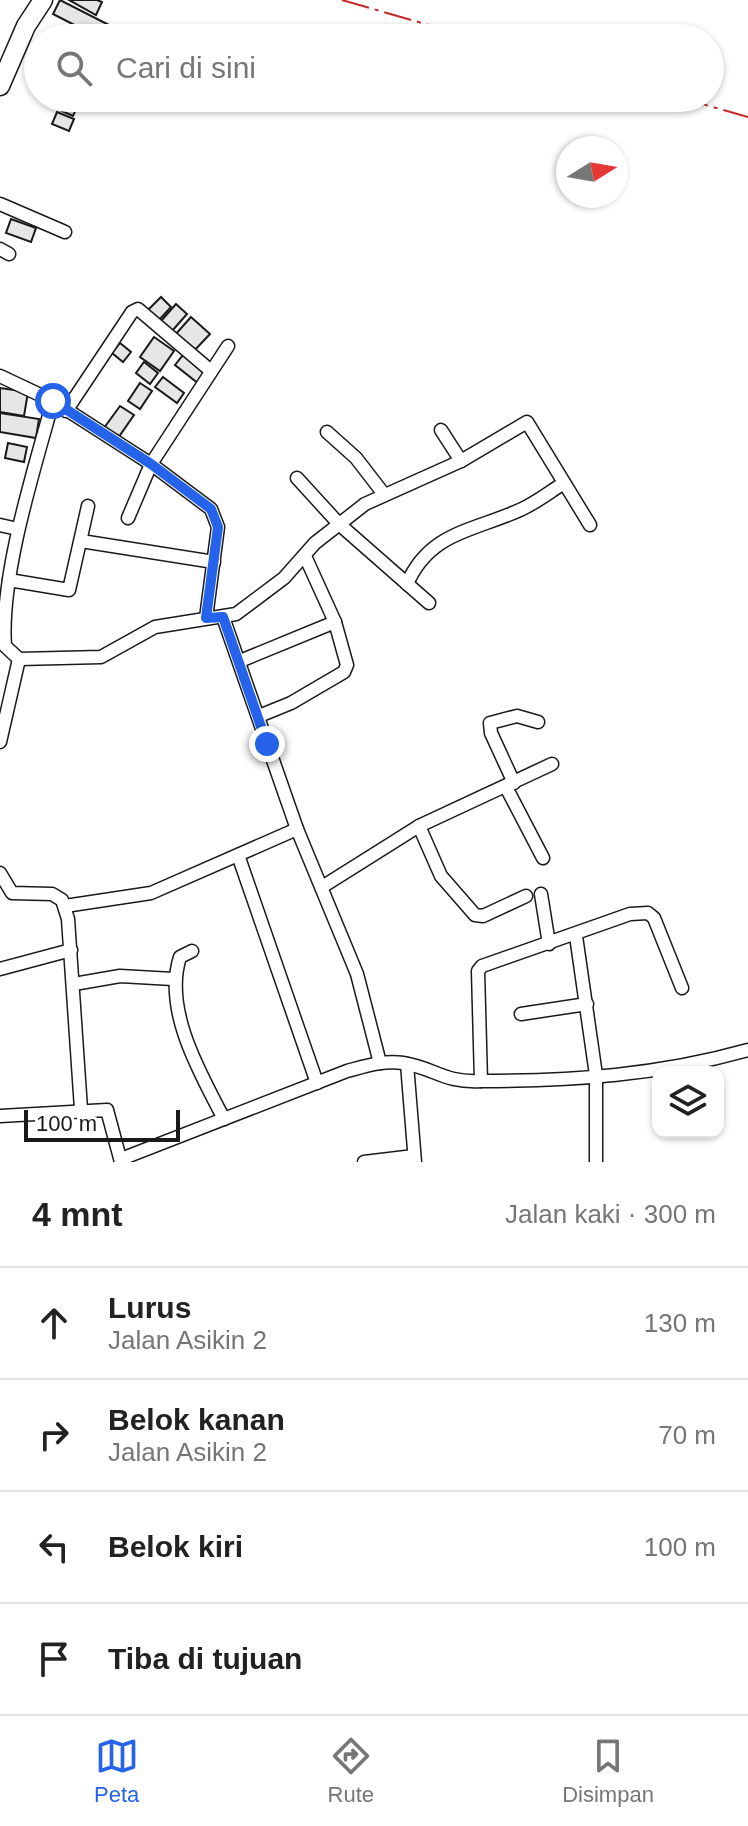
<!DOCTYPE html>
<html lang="id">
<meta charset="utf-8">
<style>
:root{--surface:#fff;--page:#f6f6f6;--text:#222;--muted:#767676;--line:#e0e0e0;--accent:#2563eb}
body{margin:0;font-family:Helvetica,sans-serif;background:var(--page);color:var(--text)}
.controls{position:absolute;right:24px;bottom:24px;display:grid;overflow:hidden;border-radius:16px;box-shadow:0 2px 6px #0004}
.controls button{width:72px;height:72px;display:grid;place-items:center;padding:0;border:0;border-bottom:2px solid var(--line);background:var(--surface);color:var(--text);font:40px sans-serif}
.compass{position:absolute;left:556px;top:136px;width:72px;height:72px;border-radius:50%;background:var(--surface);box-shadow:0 2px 6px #0004;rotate:79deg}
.scale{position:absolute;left:24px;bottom:20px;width:156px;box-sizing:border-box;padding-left:8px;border:4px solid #1a1a1a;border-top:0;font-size:22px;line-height:28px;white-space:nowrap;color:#1a1a1a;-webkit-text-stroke:6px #fff;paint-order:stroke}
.stop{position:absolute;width:24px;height:24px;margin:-18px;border:6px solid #2563eb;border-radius:50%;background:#fff}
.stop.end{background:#2563eb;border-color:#fff;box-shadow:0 2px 8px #0008}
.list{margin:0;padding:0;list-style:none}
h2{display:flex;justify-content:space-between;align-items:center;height:104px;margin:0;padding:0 32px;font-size:34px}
h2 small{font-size:26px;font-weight:400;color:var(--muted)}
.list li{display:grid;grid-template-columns:52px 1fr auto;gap:24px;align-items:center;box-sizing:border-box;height:112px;padding:0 32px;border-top:2px solid var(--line)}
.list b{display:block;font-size:30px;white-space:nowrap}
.list p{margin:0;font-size:26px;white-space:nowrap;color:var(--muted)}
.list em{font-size:26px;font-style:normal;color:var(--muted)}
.icon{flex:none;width:44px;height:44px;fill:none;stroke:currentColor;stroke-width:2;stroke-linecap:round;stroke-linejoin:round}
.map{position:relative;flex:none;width:748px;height:1162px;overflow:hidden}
.search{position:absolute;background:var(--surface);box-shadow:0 2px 6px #0004;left:24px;right:24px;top:24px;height:88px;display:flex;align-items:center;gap:20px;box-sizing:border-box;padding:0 28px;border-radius:44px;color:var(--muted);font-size:30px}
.sheet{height:552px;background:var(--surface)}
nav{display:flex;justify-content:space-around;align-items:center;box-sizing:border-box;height:112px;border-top:2px solid var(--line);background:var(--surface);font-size:22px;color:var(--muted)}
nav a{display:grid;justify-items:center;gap:4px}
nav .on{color:var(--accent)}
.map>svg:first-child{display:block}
</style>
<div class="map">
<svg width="748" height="1162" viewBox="0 0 748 1162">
<rect width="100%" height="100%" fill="#fff"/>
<g fill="#e6e6e6" stroke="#1a1a1a" stroke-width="2">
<path d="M60 0 111 26 105 38H85L88 32 53 14Z"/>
<path d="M69 0H97L102 2 96 15Z"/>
<path d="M60 98H81L73 116 55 108Z"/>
<path d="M57 112 74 119 69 131 52 124Z"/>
<path d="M11 219 36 228 31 242 6 233Z"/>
<path d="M161 297 171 307 159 320 148 310Z"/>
<path d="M176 304 187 314 172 331 161 321Z"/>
<path d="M191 317 210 334 192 353 174 336Z"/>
<path d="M154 337 174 351 160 371 140 357Z"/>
<path d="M120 343 131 352 123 362 112 353Z"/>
<path d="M183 355 207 374 199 384 175 365Z"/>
<path d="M144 362 158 373 150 384 136 373Z"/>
<path d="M163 377 184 393 177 403 155 387Z"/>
<path d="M140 383 152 391 140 409 128 401Z"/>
<path d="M0 388 28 392 24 416 0 412Z"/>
<path d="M120 406 134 415 118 438 104 428Z"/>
<path d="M0 413 39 419 36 438 0 432Z"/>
<path d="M8 443 27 447 24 462 5 458Z"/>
</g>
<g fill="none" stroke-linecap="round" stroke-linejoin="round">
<g stroke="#1a1a1a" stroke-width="15">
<g id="minor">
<path d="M0 204 65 232"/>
<path d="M0 249 9 254"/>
<path d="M0 376 53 401 151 464 211 509 218 527 206 618"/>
<path d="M53 401C34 470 0 576 5 646L19 659 101 657 155 627 236 614 284 578 315 543 365 504 461 461 527 422 590 525"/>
<path d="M66 411 132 312 138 309 211 371"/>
<path d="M441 430 461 461"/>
<path d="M327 432 356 458 383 493"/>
<path d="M297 478 339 524 429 603"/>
<path d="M128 518 151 464 228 346"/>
<path d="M0 525 18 529"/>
<path d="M81 541 214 562"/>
<path d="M9 580 69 590 88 506"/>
<path d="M407 584C430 531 475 531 522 509 537 502 551 491 564 483"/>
<path d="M223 617 297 829 357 974 380 1063"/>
<path d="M240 661 335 622"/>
<path d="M259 716 291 703 344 672 347 665 335 622 305 556"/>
<path d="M0 742 19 659"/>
<path d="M514 783 491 733 490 723 517 716 538 722"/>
<path d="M506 787 543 858"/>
<path d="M419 826 441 876 475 915 483 916 526 896"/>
<path d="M238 855 317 1083"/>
<path d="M0 873 12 893 52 894 62 900 68 919 81 1109"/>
<path d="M322 887 419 826 552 764"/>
<path d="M541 894 549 944"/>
<path d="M65 906 151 893 297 829"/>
<path d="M576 936 596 1075V1162"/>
<path d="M192 951 180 957C163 1010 200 1073 224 1119"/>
<path d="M0 969 71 950"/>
<path d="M74 984 120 976 173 979"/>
<path d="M521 1014 587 1004"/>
<path d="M407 1064 415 1162"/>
<path d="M481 1081C573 1081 659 1075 748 1050"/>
<path d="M0 1116 107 1110 121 1162"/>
<path d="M121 1159 347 1071C366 1066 384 1060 403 1063 435 1068 443 1083 481 1081L478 971 482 966 630 914 648 913 654 918 682 988"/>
<path d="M364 1162 414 1156"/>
</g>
</g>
<g stroke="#1a1a1a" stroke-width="21">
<path id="highway" d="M0 86 26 26 43 0"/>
</g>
<use href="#minor" stroke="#fff" stroke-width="12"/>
<use href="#highway" stroke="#fff" stroke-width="18"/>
<g stroke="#c62828" stroke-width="2" stroke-dasharray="28 6 4 6" stroke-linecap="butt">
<path d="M342 0 474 38"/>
<path d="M681 98 748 117"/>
</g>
</g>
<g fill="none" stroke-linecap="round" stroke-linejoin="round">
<path stroke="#2563eb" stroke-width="10" d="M53 401 151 464 211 509 218 527 206 618 223 617 267 744"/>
</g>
</svg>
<div class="controls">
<button><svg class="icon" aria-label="layers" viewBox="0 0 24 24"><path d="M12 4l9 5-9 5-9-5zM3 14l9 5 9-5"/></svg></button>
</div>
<svg class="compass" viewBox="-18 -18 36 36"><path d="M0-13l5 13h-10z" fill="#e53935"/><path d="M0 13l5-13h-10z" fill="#767676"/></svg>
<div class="scale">100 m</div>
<div class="stop" style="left:53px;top:401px"></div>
<div class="stop end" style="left:267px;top:744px"></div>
<div class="search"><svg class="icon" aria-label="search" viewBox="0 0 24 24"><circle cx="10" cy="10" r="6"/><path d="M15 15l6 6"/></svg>Cari di sini</div>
</div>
<section class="sheet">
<h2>4 mnt<small>Jalan kaki · 300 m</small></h2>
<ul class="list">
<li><svg class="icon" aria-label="ahead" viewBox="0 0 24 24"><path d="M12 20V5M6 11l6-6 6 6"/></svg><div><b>Lurus</b><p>Jalan Asikin 2</p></div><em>130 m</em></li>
<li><svg class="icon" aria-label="right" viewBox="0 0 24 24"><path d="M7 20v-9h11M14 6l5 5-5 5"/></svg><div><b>Belok kanan</b><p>Jalan Asikin 2</p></div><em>70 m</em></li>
<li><svg class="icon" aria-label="left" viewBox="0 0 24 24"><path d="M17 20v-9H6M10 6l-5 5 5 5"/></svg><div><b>Belok kiri</b></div><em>100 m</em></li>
<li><svg class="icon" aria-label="arrive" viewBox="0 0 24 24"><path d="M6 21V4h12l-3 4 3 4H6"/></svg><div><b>Tiba di tujuan</b></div></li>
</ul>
</section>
<nav>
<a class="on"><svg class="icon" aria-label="map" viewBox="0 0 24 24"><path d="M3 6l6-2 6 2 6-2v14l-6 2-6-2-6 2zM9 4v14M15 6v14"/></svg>Peta</a>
<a><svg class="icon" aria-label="directions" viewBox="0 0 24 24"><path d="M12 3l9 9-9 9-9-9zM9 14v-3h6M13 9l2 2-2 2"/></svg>Rute</a>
<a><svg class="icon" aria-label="saved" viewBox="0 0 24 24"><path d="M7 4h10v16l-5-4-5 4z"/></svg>Disimpan</a>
</nav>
